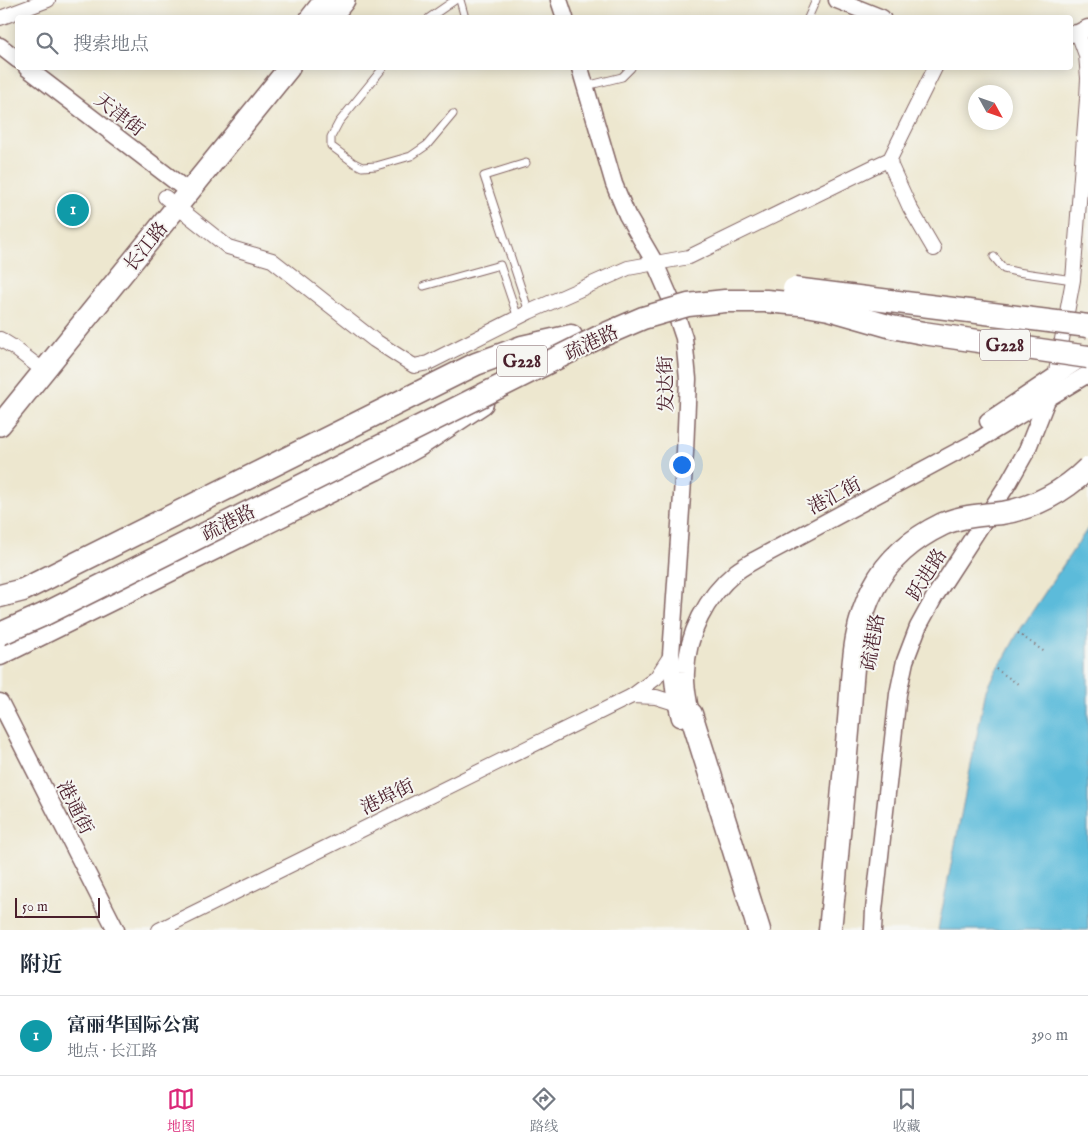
<!DOCTYPE html>
<html lang="zh">
<meta charset="utf-8">
<style>
:root{--surface:#fff;--page:#f6f6f7;--text:#1f2937;--muted:#747a83;--line:#e0e1e3;--accent:#db2777}
body{margin:0;font-family:"IM FELL English","Noto Serif SC",serif;background:var(--page);color:var(--text)}
.compass{position:absolute;left:968px;top:85px;width:45px;height:45px;border-radius:50%;background:var(--surface);box-shadow:0 2px 12px #0003;rotate:130deg}
.scale{position:absolute;left:15px;bottom:12px;width:85px;box-sizing:border-box;padding-left:5px;border:2px solid #4a1f2b;border-top:0;font-size:14px;line-height:18px;white-space:nowrap;color:#4a1f2b;-webkit-text-stroke:4px #f6f6f2;paint-order:stroke}
.you{position:absolute;left:681px;top:464px;width:18px;height:18px;margin:-12px;border:4px solid #fff;border-radius:50%;background:#1a73e8;box-shadow:0 0 0 8px #1a73e833}
.badge{display:grid;place-items:center;width:32px;height:32px;border-radius:50%;background:var(--accent);color:#fff;font-size:16px;font-weight:700}
.pin{position:absolute;translate:-50% -50%;border:2px solid #fff;box-shadow:0 1px 5px #0006}
.list{margin:0;padding:0;list-style:none}
h2{display:flex;justify-content:space-between;align-items:center;height:65px;margin:0;padding:0 20px;font-size:21px}
h2 small{font-size:16px;font-weight:400;color:var(--muted)}
.list li{display:grid;grid-template-columns:32px 1fr auto;gap:15px;align-items:center;box-sizing:border-box;height:80px;padding:0 20px;border-top:1px solid var(--line)}
.list b{display:block;font-size:19px;white-space:nowrap}
.list p{margin:0;font-size:16px;white-space:nowrap;color:var(--muted)}
.list em{font-size:16px;font-style:normal;color:var(--muted)}
.icon{flex:none;width:28px;height:28px;fill:none;stroke:currentColor;stroke-width:2;stroke-linecap:round;stroke-linejoin:round}
.map{position:relative;flex:none;width:1088px;height:930px;overflow:hidden}
.search{position:absolute;background:var(--surface);box-shadow:0 2px 12px #0003;left:15px;right:15px;top:15px;height:55px;display:flex;align-items:center;gap:12px;box-sizing:border-box;padding:0 18px;border-radius:5px;color:var(--muted);font-size:19px}
.sheet{height:145px;background:var(--surface)}
nav{display:flex;justify-content:space-around;align-items:center;box-sizing:border-box;height:70px;border-top:1px solid var(--line);background:var(--surface);font-size:14px;color:var(--muted)}
nav a{display:grid;justify-items:center;gap:2px}
nav .on{color:var(--accent)}
.map>svg:first-child{display:block}
</style>
<div class="map">
<svg width="1088" height="930" viewBox="0 0 1088 930">
<rect width="100%" height="100%" fill="#f6f6f2"/>
<filter id="ink" filterUnits="userSpaceOnUse"><feTurbulence type="fractalNoise" baseFrequency=".02" numOctaves="2"/><feDisplacementMap in="SourceGraphic" scale="10" xChannelSelector="R" yChannelSelector="G"/><feConvolveMatrix kernelMatrix="1 2 1 2 8 2 1 2 1" color-interpolation-filters="sRGB"/></filter>
<filter id="wash" filterUnits="userSpaceOnUse"><feTurbulence type="fractalNoise" baseFrequency=".0096" numOctaves="4" result="noise"/><feDisplacementMap in="SourceGraphic" scale="20" xChannelSelector="R" yChannelSelector="G"/><feGaussianBlur stdDeviation="1.12" result="paint"/><feColorMatrix in="noise" values="0 0 0 0 0 0 0 0 0 0 0 0 0 0 0 0 0 1.4 0 .05"/><feComposite in="paint" operator="in"/></filter>
<g filter="url(#wash)">
<rect width="100%" height="100%" fill="#ede7cf"/>
<path fill="#5cbbda" stroke="#536d82" d="M1088 528V930H938L986 690 996 669 1005 657 1018 633Z"/>
</g>
<g filter="url(#ink)">
<g fill="none" stroke-linecap="round" stroke-linejoin="round">
<g stroke="#836564" stroke-width="9">
<g id="service">
<path d="M460 0 465 18"/>
<path d="M429 18 455 0"/>
<path d="M808 18 816 0"/>
<path d="M383 68 339 122 331 137V146L354 163 362 167 376 166 411 156 427 145 453 114"/>
<path d="M586 86 622 77 631 68"/>
<path d="M526 163 484 176 529 312"/>
<path d="M994 257 1004 269 1017 272 1073 280"/>
<path d="M424 286 500 265 518 318"/>
</g>
</g>
<g stroke="#836564" stroke-width="16">
<g id="minor">
<path d="M0 18 48 0"/>
<path d="M890 159 891 166 910 208 934 249"/>
<path d="M165 197 228 247 272 260 374 340 414 366 428 363 529 312 628 268 689 257 877 165 890 159 935 68"/>
<path d="M0 339 13 347 44 371"/>
<path d="M1055 377 1073 280 1087 99 1088 78 1086 55 1078 33"/>
<path d="M632 696 656 697 675 703"/>
<path d="M159 930 632 696 656 678 671 655"/>
</g>
</g>
<g stroke="#836564" stroke-width="19">
<g id="tertiary">
<path d="M559 0 565 18"/>
<path d="M837 0 882 18"/>
<path d="M1070 34 1078 33 1088 28"/>
<path d="M0 46 18 60"/>
<path d="M27 68 189 192"/>
<path d="M580 68 614 184 627 215 655 263 672 302 684 338 688 379 685 452 671 655C672 677 674 697 680 718"/>
<path d="M988 421 1088 354"/>
<path d="M0 702 116 930"/>
<path d="M691 714C688 700 685 686 686 672 687 634 706 597 736 572 741 568 748 564 755 560L975 442 1088 374"/>
<path d="M873 930 874 910 898 694 905 661 918 627 935 596 1009 482 1027 450 1048 397 1055 377"/>
</g>
</g>
<g stroke="#836564" stroke-width="24">
<g id="primary">
<path d="M311 18 325 0"/>
<path d="M330 18 344 0"/>
<path d="M0 425 289 68"/>
</g>
</g>
<g stroke="#836564" stroke-width="25">
<g id="trunk">
<path d="M0 596 23 590 476 364 522 347 571 336"/>
<path d="M0 654 375 469 417 446 482 403"/>
<path d="M691 714 759 930"/>
<path d="M830 930 834 890"/>
</g>
</g>
<g stroke="#836564" stroke-width="2" stroke-dasharray="1 4" stroke-linecap="butt">
<path d="M1018 633 1046 653"/>
<path d="M996 669 1018 684"/>
</g>
<use href="#service" stroke="#fff" stroke-width="7"/>
<use href="#minor" stroke="#fff" stroke-width="14"/>
<use href="#tertiary" stroke="#fff" stroke-width="16"/>
<use href="#primary" stroke="#fff" stroke-width="21"/>
<use href="#trunk" stroke="#fff" stroke-width="22"/>
<g stroke="#836564" stroke-width="25" stroke-linecap="butt">
<g id="trunk-bridge">
<path d="M794 289 1088 326"/>
<path d="M0 634 43 615 601 336 643 318 688 305 725 301H766L800 304 829 309 892 327 923 333 1088 357"/>
<path d="M834 890C839 833 844 777 849 720 853 676 852 627 874 587 889 558 914 538 943 524 962 516 981 515 1002 513 1034 508 1065 491 1088 468"/>
</g>
</g>
<use href="#trunk-bridge" stroke="#fff" stroke-width="22"/>
</g>
</g>
<g text-anchor="middle" stroke-width="4" stroke-linejoin="round" paint-order="stroke">
<g fill="#f6f6f2" stroke="#7e6067" stroke-width="1">
<rect x="980" y="329.5" width="50" height="31" rx="4"/>
<rect x="497" y="345.5" width="50" height="31" rx="4"/>
</g>
<g font-size="18" font-weight="bold" fill="#4a1f2b">
<text x="1005" y="351">G228</text>
<text x="522" y="367">G228</text>
</g>
<g font-size="19" fill="#4a1f2b" stroke="#f6f6f2">
<text transform="translate(120 114) rotate(38)" y="7">天津街</text>
<text transform="translate(145 246) rotate(-51)" y="7">长江路</text>
<text transform="translate(591 342) rotate(-25)" y="7">疏港路</text>
<text transform="translate(665 384) rotate(-91)" y="7">发达街</text>
<text transform="translate(834 495) rotate(-28)" y="7">港汇街</text>
<text transform="translate(228 522) rotate(-27)" y="7">疏港路</text>
<text transform="translate(926 574) rotate(-58)" y="7">跃进路</text>
<text transform="translate(872 642) rotate(-80)" y="7">疏港路</text>
<text transform="translate(387 796) rotate(-26)" y="7">港埠街</text>
<text transform="translate(76 807) rotate(63)" y="7">港通街</text>
</g>
</g>
</svg>
<svg class="compass" viewBox="-18 -18 36 36"><path d="M0-13l5 13h-10z" fill="#e53935"/><path d="M0 13l5-13h-10z" fill="#747a83"/></svg>
<div class="scale">50 m</div>
<div class="you"></div>
<div class="pin badge" style="left:73px;top:210px;background:#0f9aa8">1</div>
<div class="search"><svg class="icon" aria-label="search" viewBox="0 0 24 24"><circle cx="10" cy="10" r="6"/><path d="M15 15l6 6"/></svg>搜索地点</div>
</div>
<section class="sheet">
<h2>附近<small></small></h2>
<ul class="list">
<li><span class="badge" style="background:#0f9aa8">1</span><div><b>富丽华国际公寓</b><p>地点 · 长江路</p></div><em>390 m</em></li>
</ul>
</section>
<nav>
<a class="on"><svg class="icon" aria-label="map" viewBox="0 0 24 24"><path d="M3 6l6-2 6 2 6-2v14l-6 2-6-2-6 2zM9 4v14M15 6v14"/></svg>地图</a>
<a><svg class="icon" aria-label="directions" viewBox="0 0 24 24"><path d="M12 3l9 9-9 9-9-9zM9 14v-3h6M13 9l2 2-2 2"/></svg>路线</a>
<a><svg class="icon" aria-label="saved" viewBox="0 0 24 24"><path d="M7 4h10v16l-5-4-5 4z"/></svg>收藏</a>
</nav>
